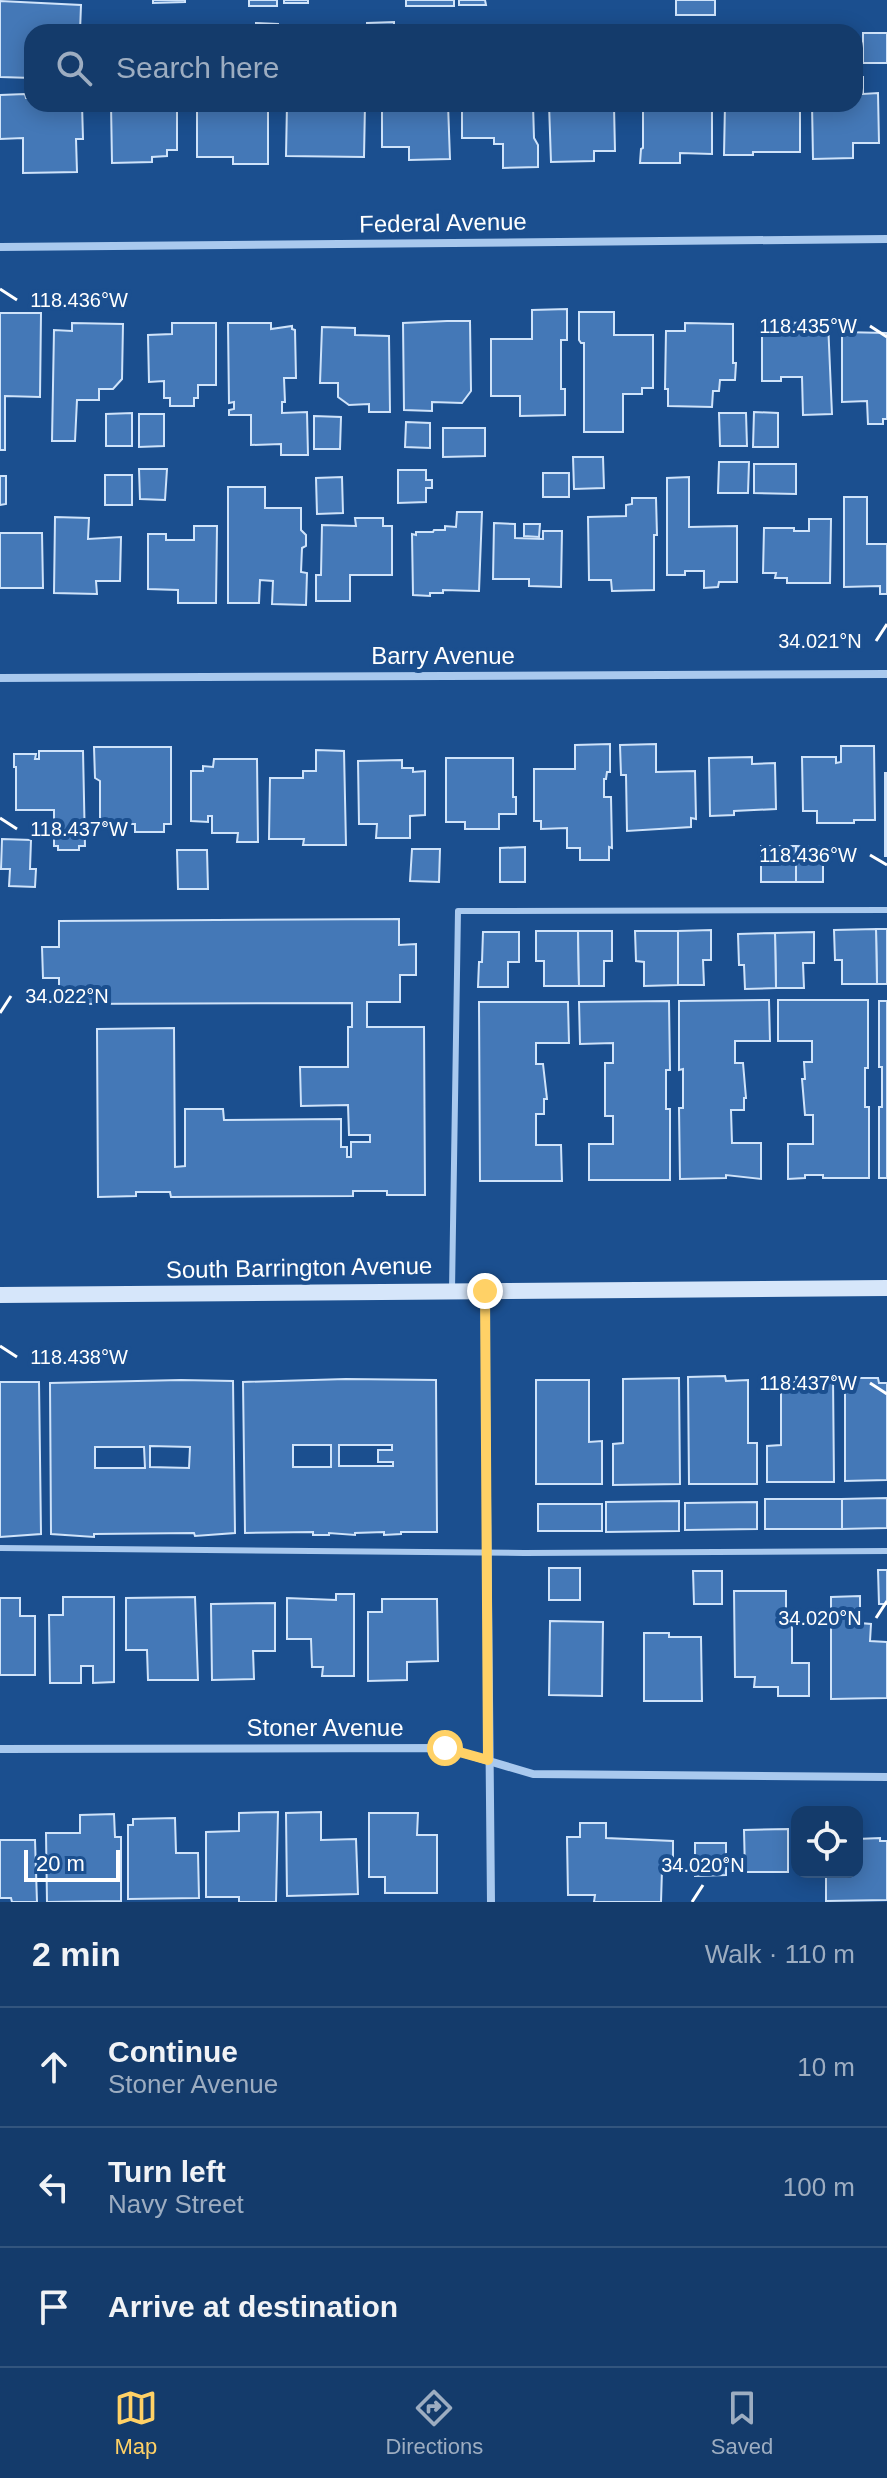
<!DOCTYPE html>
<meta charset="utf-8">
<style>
:root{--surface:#143b6b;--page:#214673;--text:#f1f3f6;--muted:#9dadc1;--line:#33557e;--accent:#ffd166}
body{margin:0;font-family:Arial,sans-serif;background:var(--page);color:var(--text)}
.controls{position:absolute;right:24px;bottom:24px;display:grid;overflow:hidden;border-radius:16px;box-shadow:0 4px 20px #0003}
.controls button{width:72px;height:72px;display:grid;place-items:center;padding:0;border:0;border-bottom:2px solid var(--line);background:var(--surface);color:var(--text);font:40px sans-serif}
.scale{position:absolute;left:24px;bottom:20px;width:96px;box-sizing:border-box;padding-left:8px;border:4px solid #fff;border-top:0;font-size:22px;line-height:28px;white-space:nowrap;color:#fff;-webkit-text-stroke:6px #1b4f8f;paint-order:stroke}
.stop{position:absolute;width:24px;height:24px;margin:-18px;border:6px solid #ffd166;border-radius:50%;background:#fff}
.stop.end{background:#ffd166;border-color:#fff;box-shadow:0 2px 8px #0008}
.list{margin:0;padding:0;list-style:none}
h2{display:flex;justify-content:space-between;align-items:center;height:104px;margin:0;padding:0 32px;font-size:34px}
h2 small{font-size:26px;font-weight:400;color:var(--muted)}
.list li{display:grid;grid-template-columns:52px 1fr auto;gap:24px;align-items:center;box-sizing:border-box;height:120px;padding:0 32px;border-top:2px solid var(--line)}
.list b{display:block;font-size:30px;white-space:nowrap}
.list p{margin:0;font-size:26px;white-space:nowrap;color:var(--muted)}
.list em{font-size:26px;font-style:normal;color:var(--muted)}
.icon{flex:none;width:44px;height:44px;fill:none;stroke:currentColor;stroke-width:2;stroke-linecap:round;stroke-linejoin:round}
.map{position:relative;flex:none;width:887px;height:1902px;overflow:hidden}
.search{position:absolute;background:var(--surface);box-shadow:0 4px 20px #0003;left:24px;right:24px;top:24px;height:88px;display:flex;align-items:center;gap:20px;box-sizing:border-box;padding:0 28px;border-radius:24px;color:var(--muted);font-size:30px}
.sheet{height:464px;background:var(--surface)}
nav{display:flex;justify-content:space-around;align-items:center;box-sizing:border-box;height:112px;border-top:2px solid var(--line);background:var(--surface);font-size:22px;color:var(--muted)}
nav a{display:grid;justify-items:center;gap:4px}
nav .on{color:var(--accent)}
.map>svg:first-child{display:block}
</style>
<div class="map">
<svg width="887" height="1902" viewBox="0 0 887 1902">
<rect width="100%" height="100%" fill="#1b4f8f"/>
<g fill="#4478b7" stroke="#cfe3fa" stroke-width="2" fill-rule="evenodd">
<path d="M153 0H185V2L153 3Z"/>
<rect x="249" y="0" width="28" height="6"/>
<rect x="284" y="0" width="24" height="3"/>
<rect x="406" y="0" width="48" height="6"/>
<path d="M459 0H485L486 5H459Z"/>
<rect x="676" y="0" width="39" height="15"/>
<path d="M0 1 81 5 80 32H32V78L0 77Z"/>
<path d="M394 22V32H367V23Z"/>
<path d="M256 23 278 24V32H256Z"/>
<path d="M165 27H191L190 32H165Z"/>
<rect x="863" y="33" width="24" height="30"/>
<path d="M855 77H863V94L878 93 879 143H853V158L813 159 812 104H855Z"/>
<path d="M25 94 26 98H32V104H82L83 139H76L77 172 23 173V138L0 139V95Z"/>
<path d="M111 104H177V150H167V156L152 157V162L112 163Z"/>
<path d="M197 104H222V111H246V104H268V164H233V157H197Z"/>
<path d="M287 104H365L364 157 286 156Z"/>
<path d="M382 104H448L450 159 409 160V147H382Z"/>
<path d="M462 104H533L534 138 538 145V167L503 168V144H494V138H462Z"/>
<path d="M549 104 614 106 615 151H594V161L551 162Z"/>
<path d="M643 104H712V154L680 153V163H640L641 149 643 148Z"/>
<path d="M725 104H800V152H753V155H724Z"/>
<path d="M567 309V340H561V389H565V415L520 416V396H491V339H532V310Z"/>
<path d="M579 312H614V335H653V388H642V394H623V432H584V343H581L579 340Z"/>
<path d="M0 313H41L40 397 5 396V450H0Z"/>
<path d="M447 321H470L471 391 462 403 432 402V411L404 410 403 323Z"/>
<path d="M828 322 832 414 803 415 802 377H781V381H762V329H786V323Z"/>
<path d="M72 323 123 324 122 379 113 389H99V400H77L75 441H52L54 330 72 331Z"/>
<path d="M172 323H216V385H198V398H194V406H170V398H164V381L149 382 148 335 172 334Z"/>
<path d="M228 323H271V329L292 326V329L295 330 296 378H284L285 402H282V413L307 412 308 455H281V444L251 445V415H229V410L234 409V402L229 403Z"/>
<path d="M685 323 733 324V363H736L735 380H720L719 391H713L712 407 668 406V389H665L666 331H685Z"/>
<path d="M322 327 355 328V335L389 336 390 412H369V404L349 405 338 397V383H320Z"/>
<path d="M842 332 887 333V419H883V424H868L867 401 842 402Z"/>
<path d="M754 412 778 413V447H753Z"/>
<path d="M132 413V446H106V414Z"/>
<path d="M719 413H746L747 446H720Z"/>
<path d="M139 414H164V446L139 447Z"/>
<path d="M314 416 341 417 340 449H314Z"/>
<path d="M406 422 430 423V448L405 447Z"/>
<path d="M443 428H485V456L443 457Z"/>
<path d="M573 457H603L604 488 574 489Z"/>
<path d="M719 462H749L748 493H718Z"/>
<path d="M754 464H796V494L754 493Z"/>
<path d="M139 469H167L165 500 140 499Z"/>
<path d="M398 470H426V480H432V488H426V502L398 503Z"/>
<rect x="543" y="473" width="26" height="24"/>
<rect x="105" y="475" width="27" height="30"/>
<path d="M0 476H6V504L0 505Z"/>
<path d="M342 477 343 513 317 514 316 478Z"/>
<path d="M689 477V527L737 526V582H719L718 587 704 588V571H685V575H667V478Z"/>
<path d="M228 487H265V508H301V530L306 535V546L302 548 301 572 307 573 306 605 272 604 273 581 260 580 259 603H228Z"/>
<path d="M844 497H867V544H887V594H880V586L844 587Z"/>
<path d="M632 498H656L657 535H654V590L612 591 611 580H589L588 517 626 516V505L632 504Z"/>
<path d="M457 512H482L479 591 443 590V593H430V596L413 595 412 534 416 535V532H433L434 530H445V526L456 527Z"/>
<path d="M55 517 89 518 88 539 121 537 120 581H96L97 594 54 593Z"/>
<path d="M355 518H383V526H392V575H350V601H316V575H321L322 525 356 526Z"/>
<path d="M809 519H831L830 583H787V578H775L776 573H763L764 528H794V531H809Z"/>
<path d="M494 523 515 524V538L543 539V531H562L561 587 529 586V579H493Z"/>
<path d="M524 524H540L539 537 524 536Z"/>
<path d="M194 526H217L216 603H178V590L148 589V534H166V540H194Z"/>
<path d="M0 533H42L43 588H0Z"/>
<path d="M610 744V772H607L606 779H604V797H611L612 848 609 847V860H580V848H567V828L541 829V821H534V769H575V745Z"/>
<path d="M656 744V772L695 771 696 819 691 818V827L627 831 626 775H621L620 745Z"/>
<path d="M841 746H874L875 820H854V823H817V811H803L802 757H836V763L841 762Z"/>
<path d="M94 747H171V824H164V832H135V824H100V781L95 778Z"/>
<path d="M316 750 344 751 346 845H303L304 839H269L270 778H303V771H316Z"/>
<path d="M39 751H83L85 846H79V850H58V846H54V810H16V767H14V754H36L35 759H39Z"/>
<path d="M752 757V764L775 763 776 809 734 811V815L710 816 709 758Z"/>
<path d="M446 758H513V797H516V814H499V829H465V822H446Z"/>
<path d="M214 759H257L258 842H237L238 833H212V816H208V822L191 821V771H203V766L213 767Z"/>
<path d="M402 760V768H413V772L425 771V815L410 816V838H376L377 824H359L358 761Z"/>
<rect x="885" y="773" width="2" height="83"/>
<path d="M2 839 31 840 30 869H36L35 887 9 886 10 869H1Z"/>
<rect x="761" y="846" width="35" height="36"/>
<path d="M796 846 823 847V882H796Z"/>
<path d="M525 847V882H500V848Z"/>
<path d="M412 849H440L439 882 410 881Z"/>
<path d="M177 850H207L208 889H178Z"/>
<path d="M399 919V945L416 944V975H400V1002H367V1027H424L425 1195H387V1191H353V1196L171 1197 170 1192H136V1196L98 1197 97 1029 174 1028 175 1167 185 1166V1109H223L224 1120 341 1119V1147H347V1157H351V1142H370V1135H349L348 1105 301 1106 300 1067H348V1027H352V1003L59 1004V978H43L42 947H59V921Z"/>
<path d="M876 929H887V984H877Z"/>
<path d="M876 929 877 984H842V960H835L834 930Z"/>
<path d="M711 930V960H703L704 985H678V931Z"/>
<path d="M536 931H578L579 986H544V961H536Z"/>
<path d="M578 931H612V961H604V986H579Z"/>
<path d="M635 931H678V985L644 986V962L636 961Z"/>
<path d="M483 932H519V962H508V987H478L479 962H482Z"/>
<path d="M814 932V963H803L804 988H776L775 933Z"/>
<path d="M775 933 776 988 745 989 744 965H739L738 934Z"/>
<path d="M769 1000 770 1041H735V1063H743L746 1098H744V1110H731L732 1143H761V1179L726 1175V1178L680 1179 679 1108H683V1069L679 1070V1001Z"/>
<path d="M778 1000H868V1068H865V1107H869V1178H823V1175H805V1178L788 1179V1144H813V1115H805L802 1079H805L804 1062H812V1041H778Z"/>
<path d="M669 1001 670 1070H666V1109H670V1180H589V1144H613V1116H605V1063H613V1043L580 1044 579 1002Z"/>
<path d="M879 1001H887V1178H879V1107H882V1067H879Z"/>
<path d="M479 1002H568L569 1043H536V1064H543L547 1099H544V1114H536V1145H561L562 1181H480Z"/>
<path d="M725 1376 726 1381 748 1380V1443H757V1484H689L688 1377Z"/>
<path d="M796 1377H833L834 1482H767V1446L781 1445V1382H797Z"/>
<path d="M679 1378 680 1484 613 1485V1444L623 1443V1379Z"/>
<path d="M845 1378H878L879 1383H887V1480L845 1481Z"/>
<path d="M346 1379 436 1380 437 1532H401V1534L384 1535V1532L355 1533V1535L329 1533V1535H313V1532L245 1533 243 1382ZM293 1445H331V1467H293ZM339 1445H392V1450H378V1462H393V1466H339Z"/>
<path d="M181 1380 233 1381 235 1533 195 1536 194 1533 94 1534V1537L51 1534 50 1383ZM150 1446 190 1447 189 1468 150 1467ZM95 1447H144L145 1468H95Z"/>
<path d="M536 1380H589V1442L602 1441V1484H536Z"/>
<path d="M0 1382H39L41 1534 0 1537Z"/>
<path d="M887 1498V1528L842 1529V1499Z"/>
<rect x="765" y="1499" width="77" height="30"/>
<path d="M679 1501V1531L606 1532V1502Z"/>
<path d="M757 1502V1529L685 1530V1503Z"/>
<rect x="538" y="1504" width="64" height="27"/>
<rect x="549" y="1568" width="31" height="32"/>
<path d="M878 1570H887V1604H879Z"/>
<path d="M693 1571H722V1604H694Z"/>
<path d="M734 1591H786V1615H792V1663H809V1696H778V1687H754L755 1677H735Z"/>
<path d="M336 1594H354V1676H322L323 1667H312L311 1639H287V1598L336 1600Z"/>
<path d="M860 1596V1623L871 1624 870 1641 887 1642V1698L831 1699V1597Z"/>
<path d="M63 1597H114V1682L93 1683V1666H81V1683H50L49 1615H63Z"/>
<path d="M195 1597 198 1680H148L147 1650H126V1598Z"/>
<path d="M0 1598H20V1616H35V1675H0Z"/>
<path d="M382 1599H437L438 1661 407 1662V1680L368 1681V1612H382Z"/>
<path d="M275 1603V1651H253L254 1679 212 1680 211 1604Z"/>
<path d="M550 1621 603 1622 602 1696 549 1695Z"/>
<path d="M644 1633H669V1637H701L702 1701H644Z"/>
<path d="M278 1812 276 1902H239V1897H206V1832L239 1831V1813Z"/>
<path d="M321 1812V1840L356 1839 358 1894 287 1896 286 1813Z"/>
<path d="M369 1813H418L417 1835H437V1893H385V1877H369Z"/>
<path d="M114 1814 115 1837H121V1901L47 1902 46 1833H80V1815Z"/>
<path d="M175 1818 176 1853H198L199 1898 128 1899V1825H133V1819Z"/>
<path d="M580 1823H606V1838L673 1841V1870H662L661 1902H594L595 1895H568L567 1837H580Z"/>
<path d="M788 1829V1872H745L744 1830Z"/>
<path d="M880 1838V1841H887V1900L826 1901V1872H823H857V1839Z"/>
<path d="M0 1840H35L37 1902H12L11 1898H0Z"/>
<path d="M695 1843H726V1875L695 1876Z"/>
</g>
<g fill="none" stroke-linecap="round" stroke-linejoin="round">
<g stroke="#a9c9ee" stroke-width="6">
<path d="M452 1290 458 911 887 910"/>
<path d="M0 1548 524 1553 887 1551"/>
</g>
<g stroke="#a9c9ee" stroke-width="8">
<path d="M0 247 887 239"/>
<path d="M0 678 887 674"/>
<path d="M485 1291 491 1902"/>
<path d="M0 1749 445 1748 533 1774 887 1777"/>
</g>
<path stroke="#d6e6fa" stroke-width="16" d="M0 1295 887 1288"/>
</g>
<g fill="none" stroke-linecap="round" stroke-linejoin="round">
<path stroke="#ffd166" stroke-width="10" d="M445 1748 488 1760 485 1291"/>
</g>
<path fill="none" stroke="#fff" stroke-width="3" d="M0 289 17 300M870 326 887 337M876 641 887 624M0 818 17 829M870 855 887 865M0 1013 11 996M0 1346 17 1357M870 1383 887 1394M876 1618 887 1601M692 1902 703 1885"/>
<g text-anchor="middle" stroke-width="8" stroke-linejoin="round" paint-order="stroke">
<g font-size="24" fill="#fff" stroke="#1b4f8f">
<text transform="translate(443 223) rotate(-1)" y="8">Federal Avenue</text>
<text x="443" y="664">Barry Avenue</text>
<text transform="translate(299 1268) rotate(-1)" y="8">South Barrington Avenue</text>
<text x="325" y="1736">Stoner Avenue</text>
</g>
</g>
<g font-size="20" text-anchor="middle" fill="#fff" stroke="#1b4f8f" stroke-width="8" stroke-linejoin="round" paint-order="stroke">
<text x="79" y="307">118.436°W</text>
<text x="808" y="333">118.435°W</text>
<text x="820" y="648">34.021°N</text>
<text x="79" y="836">118.437°W</text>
<text x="808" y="862">118.436°W</text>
<text x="67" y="1003">34.022°N</text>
<text x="79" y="1364">118.438°W</text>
<text x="808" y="1390">118.437°W</text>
<text x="820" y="1625">34.020°N</text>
<text x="703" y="1872">34.020°N</text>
</g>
</svg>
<div class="controls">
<button><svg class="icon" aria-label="locate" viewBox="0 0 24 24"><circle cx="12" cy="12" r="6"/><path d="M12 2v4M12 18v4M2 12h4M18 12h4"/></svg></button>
</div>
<div class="scale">20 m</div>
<div class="stop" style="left:445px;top:1748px"></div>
<div class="stop end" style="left:485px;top:1291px"></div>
<div class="search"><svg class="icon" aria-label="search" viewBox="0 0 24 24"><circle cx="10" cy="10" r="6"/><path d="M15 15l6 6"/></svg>Search here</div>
</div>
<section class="sheet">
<h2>2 min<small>Walk · 110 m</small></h2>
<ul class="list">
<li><svg class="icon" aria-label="ahead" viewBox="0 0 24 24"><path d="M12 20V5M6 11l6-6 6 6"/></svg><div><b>Continue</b><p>Stoner Avenue</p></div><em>10 m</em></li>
<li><svg class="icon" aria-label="left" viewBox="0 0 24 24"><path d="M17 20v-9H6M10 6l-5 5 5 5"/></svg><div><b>Turn left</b><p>Navy Street</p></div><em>100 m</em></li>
<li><svg class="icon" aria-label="arrive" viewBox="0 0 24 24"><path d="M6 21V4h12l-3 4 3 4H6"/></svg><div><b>Arrive at destination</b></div></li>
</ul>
</section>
<nav>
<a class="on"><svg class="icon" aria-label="map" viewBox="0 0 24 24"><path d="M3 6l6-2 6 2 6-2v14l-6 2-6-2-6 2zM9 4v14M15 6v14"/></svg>Map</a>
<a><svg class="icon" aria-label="directions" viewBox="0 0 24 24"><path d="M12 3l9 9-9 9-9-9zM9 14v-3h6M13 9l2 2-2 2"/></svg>Directions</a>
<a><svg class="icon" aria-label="saved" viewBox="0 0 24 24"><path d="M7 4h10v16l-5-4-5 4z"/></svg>Saved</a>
</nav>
